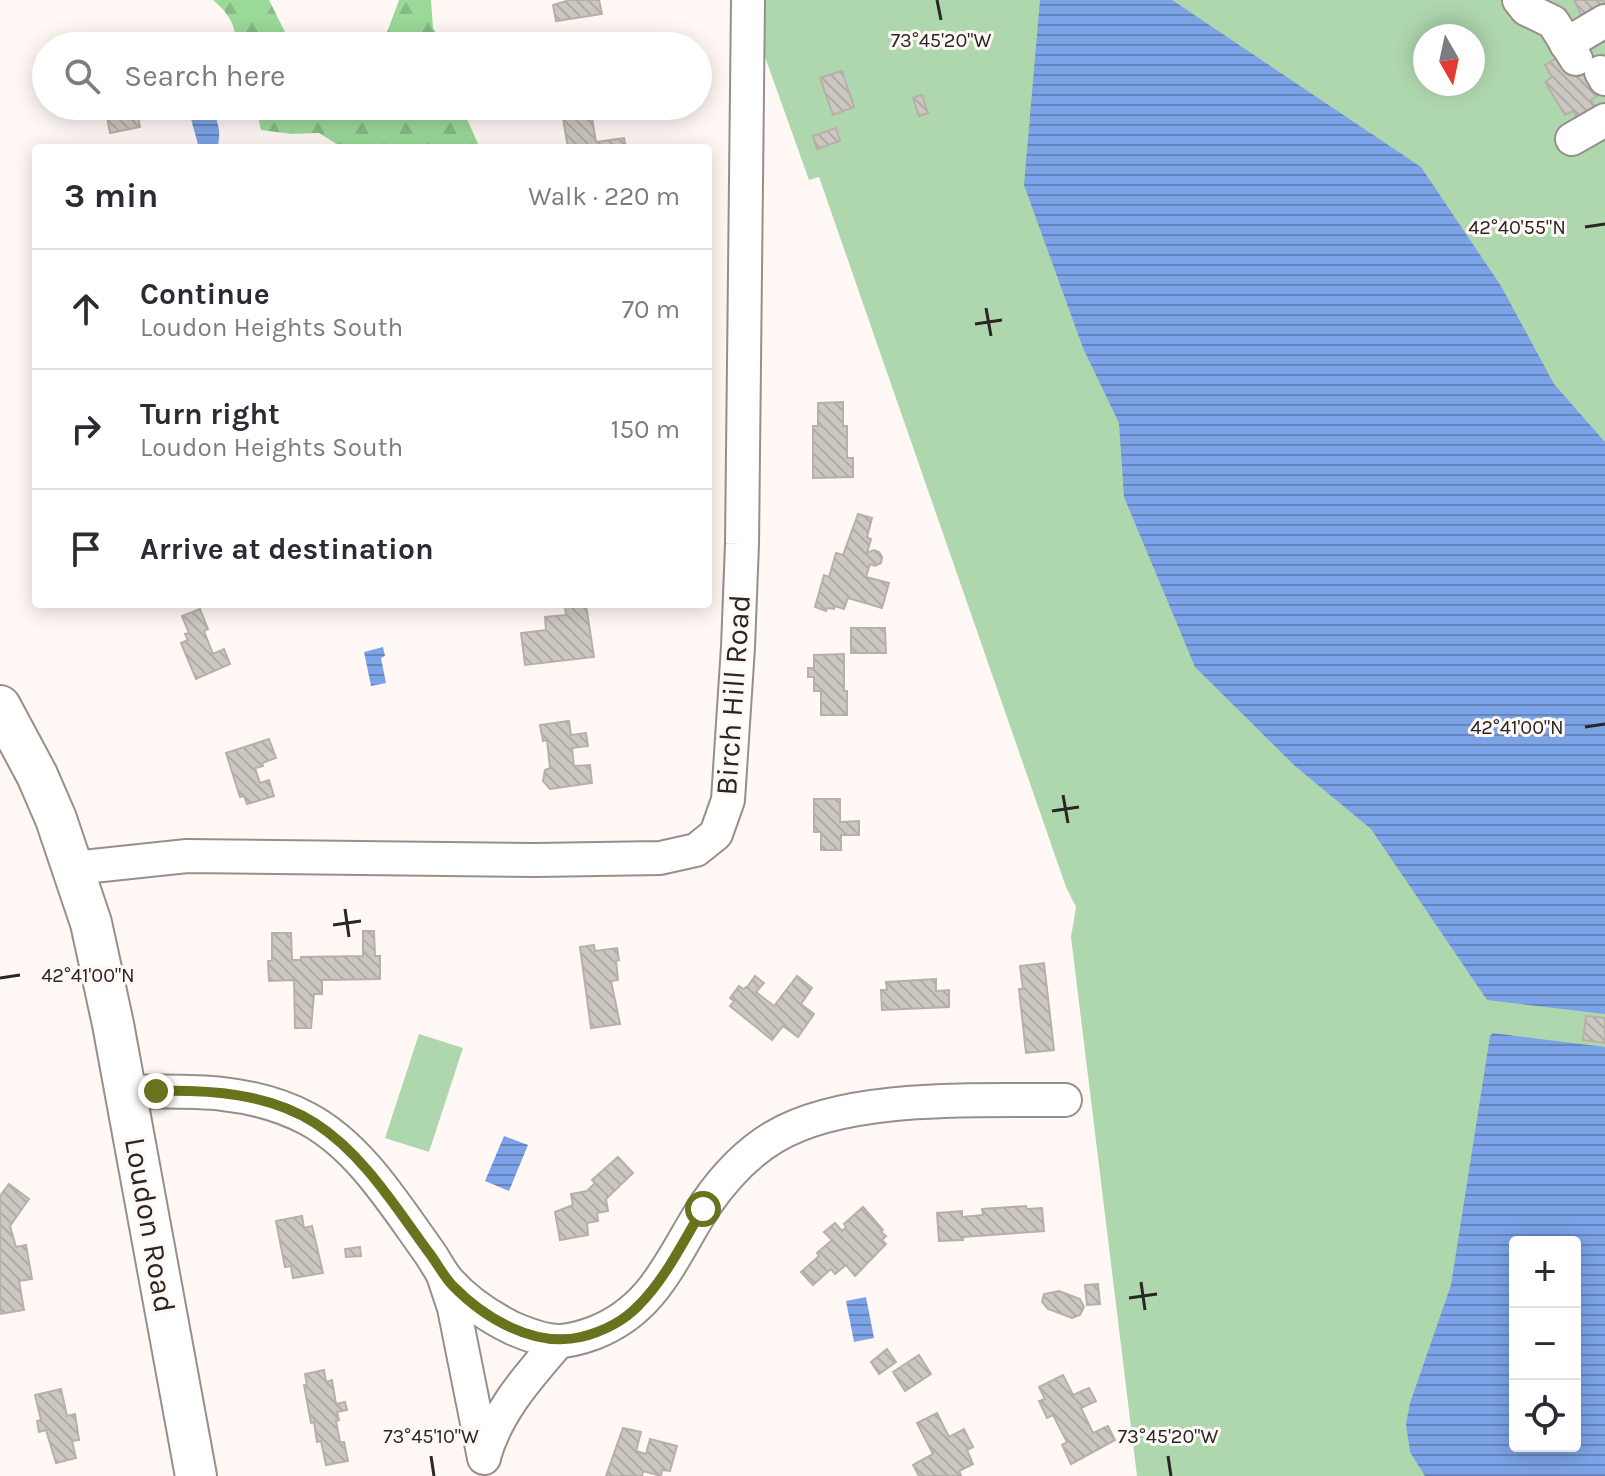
<!DOCTYPE html>
<meta charset="utf-8">
<style>
:root{--surface:#fff;--page:#f2f2f3;--text:#2b2b33;--muted:#7c7c81;--line:#e1e1e2}
body{margin:0;font-family:Karla,sans-serif;background:var(--page);color:var(--text)}
.controls{position:absolute;right:24px;bottom:24px;display:grid;overflow:hidden;border-radius:8px;box-shadow:0 4px 20px #0003}
.controls button{width:72px;height:72px;display:grid;place-items:center;padding:0;border:0;border-bottom:2px solid var(--line);background:var(--surface);color:var(--text);font:40px sans-serif}
.compass{position:absolute;left:1413px;top:24px;width:72px;height:72px;border-radius:50%;background:var(--surface);box-shadow:0 4px 20px #0003;rotate:171deg}
.stop{position:absolute;width:24px;height:24px;margin:-18px;border:6px solid #69731d;border-radius:50%;background:#fff}
.stop.end{background:#69731d;border-color:#fff;box-shadow:0 2px 8px #0008}
.list{margin:0;padding:0;list-style:none}
h2{display:flex;justify-content:space-between;align-items:center;height:104px;margin:0;padding:0 32px;font-size:34px}
h2 small{font-size:26px;font-weight:400;color:var(--muted)}
.list li{display:grid;grid-template-columns:52px 1fr auto;gap:24px;align-items:center;box-sizing:border-box;height:120px;padding:0 32px;border-top:2px solid var(--line)}
.list b{display:block;font-size:30px;white-space:nowrap}
.list p{margin:0;font-size:26px;white-space:nowrap;color:var(--muted)}
.list em{font-size:26px;font-style:normal;color:var(--muted)}
.icon{flex:none;width:44px;height:44px;fill:none;stroke:currentColor;stroke-width:2;stroke-linecap:round;stroke-linejoin:round}
.map{position:relative;flex:none;width:1605px;height:1476px;overflow:hidden}
.search{position:absolute;background:var(--surface);box-shadow:0 4px 20px #0003;left:32px;top:32px;width:680px;height:88px;display:flex;align-items:center;gap:20px;box-sizing:border-box;padding:0 28px;border-radius:44px;color:var(--muted);font-size:30px}
.panel{position:absolute;background:var(--surface);box-shadow:0 4px 20px #0003;left:32px;top:144px;width:680px;height:464px;border-radius:8px}
.map>svg:first-child{display:block}
</style>
<div class="map">
<svg width="1605" height="1476" viewBox="0 0 1605 1476">
<defs>
<pattern id="forest-firs" width="22" height="20" patternUnits="userSpaceOnUse" patternTransform="scale(2)"><rect width="22" height="20" fill="#9bd999"/><path d="M5 1l3.5 6h-7zM16 11l3.5 6h-7z" fill="#86ba84"/></pattern>
<pattern id="water-rules" width="6" height="5" patternUnits="userSpaceOnUse" patternTransform="scale(2)"><rect width="6" height="5" fill="#7ca3e7"/><path d="M0 2.5h6" fill="none" stroke="#6685bb"/></pattern>
<pattern id="building-back-hatch" width="6" height="6" patternUnits="userSpaceOnUse" patternTransform="scale(2)"><rect width="6" height="6" fill="#cdc7c1"/><path d="M-1 5l2 2M0 0l6 6M5-1l2 2" fill="none" stroke="#b0aba6"/></pattern>
</defs>
<rect width="100%" height="100%" fill="#fff8f5"/>
<g fill="#afd7ae" fill-rule="evenodd">
<path d="M765 0H1605V1476H1137L1071 937 1076 907 1066 887 819 177 809 180 765 57ZM1425 36H1473V84H1425ZM1515 1242H1575V1446H1515Z"/>
<path d="M419 1034 463 1048 429 1152 385 1138Z"/>
</g>
<g fill="url(#forest-firs)">
<path d="M213 0H269L288 38 300 46H236C236 24 229 14 213 0Z"/>
<path d="M399 0H431L433 28 445 46H382Z"/>
<path d="M253 106H461L480 148H343L319 133 292 134 261 130 257 111Z"/>
</g>
<g fill="url(#water-rules)" fill-rule="evenodd">
<path d="M1040 0H1172L1421 167 1501 286 1554 384 1605 442V1014L1487 1000 1371 829 1295 766 1195 667 1124 497 1119 423 1083 348 1024 185Z"/>
<path d="M211 107C218 120 222 134 217 148H199L191 119 194 110Z"/>
<path d="M383 647 385 656 381 658 386 683 371 686 364 652Z"/>
<path d="M1493 1033 1605 1047V1476H1425L1410 1452 1406 1424 1410 1403 1451 1285 1490 1036ZM1575 1242V1446H1515V1242Z"/>
<path d="M504 1136 528 1145 509 1191 485 1181Z"/>
<path d="M866 1297 874 1338 854 1342 846 1301Z"/>
</g>
<g fill="url(#building-back-hatch)" stroke="#b6b0ab" stroke-width="2">
<path d="M570 0H599L602 14 556 21 553 5Z"/>
<path d="M1574 0H1603L1605 7 1582 17Z"/>
<path d="M1564 54 1579 62 1599 95 1591 100 1598 112 1580 123 1573 111 1565 115 1545 82 1552 77 1545 65Z"/>
<path d="M842 71 854 107 833 115 820 78Z"/>
<path d="M922 95 928 113 919 116 913 98Z"/>
<path d="M105 106H136L140 127 110 133Z"/>
<path d="M561 106H590L596 142 624 138 626 148H568Z"/>
<path d="M836 128 840 141 817 149 813 136Z"/>
<path d="M843 402V426H847V458H853V477L813 478V426H818V403Z"/>
<path d="M858 514 872 518 867 537 871 539 867 553 874 550 879 552 882 557 881 563 875 566 870 564 866 577 889 583 882 608 848 598 844 609 835 606 834 609 827 608 826 611 815 607 824 575 829 577 836 553 843 555Z"/>
<path d="M586 605 594 657 525 665 521 633 546 630 545 617 566 615 565 607Z"/>
<path d="M200 609 208 629 204 631 213 654 224 649 230 664 196 679 181 643 188 640 185 634 189 633 182 616Z"/>
<path d="M851 628H885L886 653H851Z"/>
<path d="M844 654V691H847V715H821V691H814V677H808V668H814V655Z"/>
<path d="M569 721 571 735 586 733 588 746 572 748 574 766 590 765 592 783 550 789 543 781 545 770 550 768 547 740 543 741 540 725Z"/>
<path d="M269 739 276 758 262 763 263 766 255 768 260 783 269 780 274 796 247 804 244 796 240 797 226 753Z"/>
<path d="M814 799H840V822L859 821V835H841V850H821V832H814Z"/>
<path d="M363 931H374L375 956H380V979L322 980V994H314L311 1028H295L294 980 269 981 268 961H272V933H291L292 960H301V957L363 956Z"/>
<path d="M594 945 595 951 617 948 619 960 616 961 618 980 611 981 620 1024 591 1028 580 947Z"/>
<path d="M1044 963 1054 1050 1026 1053 1019 989H1023L1020 966Z"/>
<path d="M755 976 764 983 756 992 774 1006 797 976 812 988 801 1004 814 1014 798 1037 783 1026 772 1040 730 1006 734 1001 730 998 739 986 743 989 748 986Z"/>
<path d="M936 979V991L949 990V1007L882 1010 881 990H887L886 982Z"/>
<path d="M1586 1016 1605 1018V1043L1583 1040Z"/>
<path d="M618 1157 633 1173 606 1199 608 1211 597 1213 598 1221 587 1223 588 1235 560 1240 555 1212 573 1205 571 1194 587 1191 595 1183 592 1180Z"/>
<path d="M9 1184 29 1199 10 1226 16 1247 26 1245 32 1279 19 1281 24 1310 0 1314V1196Z"/>
<path d="M1026 1206 1027 1209 1042 1208 1044 1231 963 1237V1240L939 1241 937 1213 962 1211V1217L983 1215 982 1209Z"/>
<path d="M863 1207 883 1230 881 1232 886 1236 882 1240 886 1244 855 1276 846 1265 835 1274 831 1269 813 1285 801 1272 819 1256 817 1253 832 1240 824 1232 835 1223 842 1231 846 1227 844 1224Z"/>
<path d="M302 1216 304 1228 312 1226 323 1273 293 1278 291 1266 285 1267 276 1221Z"/>
<path d="M360 1247 361 1256 346 1257 345 1249Z"/>
<path d="M1098 1284 1100 1304 1087 1305 1085 1285Z"/>
<path d="M1059 1291 1080 1299 1084 1307 1080 1315 1072 1318 1048 1309 1042 1302 1044 1294Z"/>
<path d="M887 1349 896 1362 879 1374 871 1362Z"/>
<path d="M919 1355 931 1374 905 1391 893 1372Z"/>
<path d="M324 1370 326 1382 332 1380 336 1404 345 1402 347 1410 337 1412 339 1420 336 1421 340 1442H344L348 1461 326 1465 321 1441 317 1442 314 1422 311 1423 304 1385H307L305 1374Z"/>
<path d="M1063 1375 1073 1395 1089 1388 1096 1401 1081 1408 1093 1433 1108 1426 1115 1440 1071 1464 1062 1445 1067 1442 1053 1415 1047 1418 1039 1401 1045 1399 1039 1387Z"/>
<path d="M61 1389 67 1416 75 1414 79 1440 72 1441 76 1458 56 1463 46 1430 39 1432 37 1421 41 1420 35 1395Z"/>
<path d="M937 1413 949 1437 964 1429 973 1447 967 1450 973 1464 959 1471 961 1475 959 1476H919L913 1465 933 1454 917 1423Z"/>
<path d="M623 1428 641 1432 636 1451 646 1454 650 1439 677 1446 670 1471 662 1470 661 1476 643 1471 642 1476H606Z"/>
</g>
<g fill="none" stroke-linecap="round" stroke-linejoin="round">
<g stroke="#978f8b" stroke-width="36">
<g id="minor">
<path d="M1519 0 1526 9 1553 22 1576 59"/>
<path d="M1566 44 1605 21"/>
<path d="M1601 72 1605 79"/>
<path d="M1572 139 1605 120"/>
<path d="M74 868 187 856 536 860 660 858 696 850 716 834 728 800 738 647 742 544 748 0"/>
<path d="M125 1092C188 1091 250 1088 308 1119 360 1147 395 1205 429 1252 436 1262 441 1273 449 1282 466 1301 490 1317 512 1328 526 1334 543 1341 559 1341 570 1341 583 1337 594 1333 656 1309 672 1256 706 1204 724 1178 747 1153 774 1137 847 1093 981 1101 1065 1100"/>
<path d="M443 1275 454 1308 484 1458"/>
<path d="M484 1457C497 1411 528 1377 559 1341"/>
</g>
</g>
<g stroke="#978f8b" stroke-width="44">
<path id="major" d="M0 706 37 775 56 819 91 923 113 1024 196 1476"/>
</g>
<use href="#minor" stroke="#fff" stroke-width="32"/>
<use href="#major" stroke="#fff" stroke-width="40"/>
</g>
<g fill="none" stroke-linecap="round" stroke-linejoin="round">
<path stroke="#69731d" stroke-width="10" d="M156 1091C211 1090 267 1093 315 1123 362 1153 395 1206 427 1250 436 1261 442 1274 452 1285 484 1318 534 1348 581 1337 602 1332 624 1321 639 1305 666 1278 683 1241 703 1209"/>
</g>
<path fill="none" stroke="#292624" stroke-width="3" d="M937 0 941 20M1585 227 1605 224M986 308 991 336M975 324 1002 320M1585 727 1605 724M1063 795 1068 823M1052 811 1079 807M345 909 349 937M333 925 361 921M0 978 20 975M1141 1282 1145 1310M1129 1298 1157 1294M431 1456 434 1476M1168 1456 1171 1476"/>
<g text-anchor="middle" stroke-width="6" stroke-linejoin="round" paint-order="stroke">
<g font-size="30" fill="#292624" stroke="#fff8f5">
<text transform="translate(733 695) rotate(-86)" y="10">Birch Hill Road</text>
<text transform="translate(150 1225) rotate(80)" y="10">Loudon Road</text>
</g>
</g>
<g font-size="20" text-anchor="middle" fill="#292624" stroke="#fff8f5" stroke-width="6" stroke-linejoin="round" paint-order="stroke">
<text x="941" y="47">73°45'20"W</text>
<text x="1517" y="234">42°40'55"N</text>
<text x="1517" y="734">42°41'00"N</text>
<text x="88" y="982">42°41'00"N</text>
<text x="431" y="1443">73°45'10"W</text>
<text x="1168" y="1443">73°45'20"W</text>
</g>
</svg>
<div class="controls">
<button>+</button>
<button>−</button>
<button><svg class="icon" aria-label="locate" viewBox="0 0 24 24"><circle cx="12" cy="12" r="6"/><path d="M12 2v4M12 18v4M2 12h4M18 12h4"/></svg></button>
</div>
<svg class="compass" viewBox="-18 -18 36 36"><path d="M0-13l5 13h-10z" fill="#e53935"/><path d="M0 13l5-13h-10z" fill="#7c7c81"/></svg>
<div class="stop" style="left:703px;top:1209px"></div>
<div class="stop end" style="left:156px;top:1091px"></div>
<div class="search"><svg class="icon" aria-label="search" viewBox="0 0 24 24"><circle cx="10" cy="10" r="6"/><path d="M15 15l6 6"/></svg>Search here</div>
<section class="panel">
<h2>3 min<small>Walk · 220 m</small></h2>
<ul class="list">
<li><svg class="icon" aria-label="ahead" viewBox="0 0 24 24"><path d="M12 20V5M6 11l6-6 6 6"/></svg><div><b>Continue</b><p>Loudon Heights South</p></div><em>70 m</em></li>
<li><svg class="icon" aria-label="right" viewBox="0 0 24 24"><path d="M7 20v-9h11M14 6l5 5-5 5"/></svg><div><b>Turn right</b><p>Loudon Heights South</p></div><em>150 m</em></li>
<li><svg class="icon" aria-label="arrive" viewBox="0 0 24 24"><path d="M6 21V4h12l-3 4 3 4H6"/></svg><div><b>Arrive at destination</b></div></li>
</ul>
</section>
</div>
